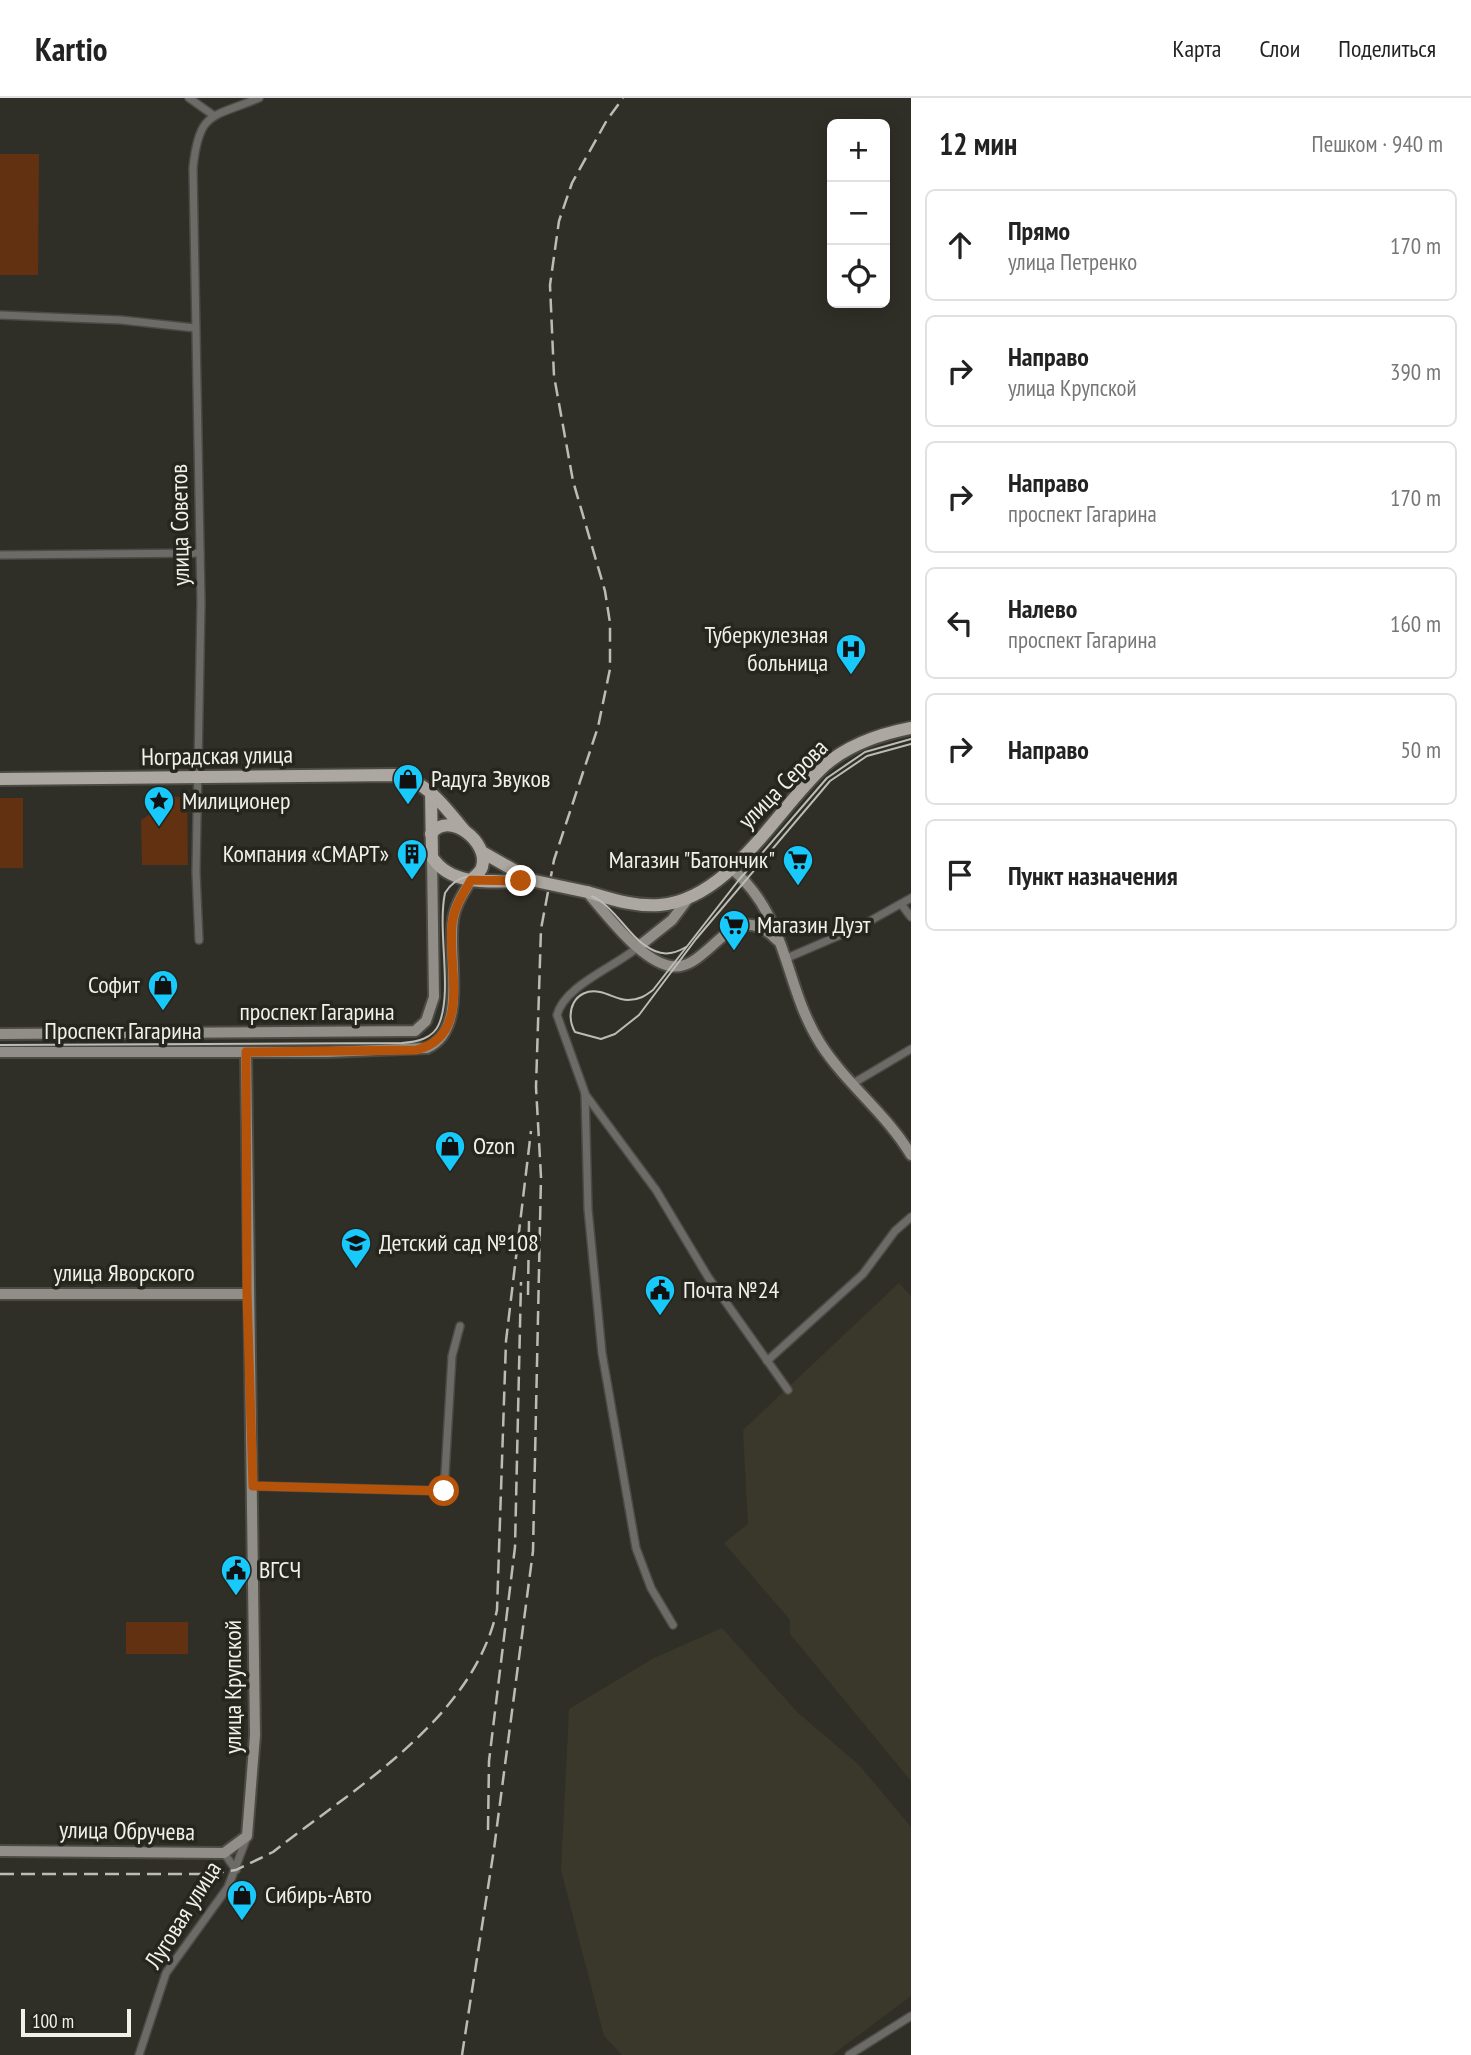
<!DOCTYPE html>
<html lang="ru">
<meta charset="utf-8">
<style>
:root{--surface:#fff;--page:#f6f6f6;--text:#222;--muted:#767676;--line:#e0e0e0}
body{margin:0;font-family:"PT Sans Narrow",sans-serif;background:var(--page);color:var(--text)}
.controls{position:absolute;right:21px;top:21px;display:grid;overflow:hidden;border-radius:10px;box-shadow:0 4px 18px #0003}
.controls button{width:63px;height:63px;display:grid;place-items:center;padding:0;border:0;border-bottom:2px solid var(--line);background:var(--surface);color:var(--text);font:35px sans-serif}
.scale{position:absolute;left:21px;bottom:18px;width:110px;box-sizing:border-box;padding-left:7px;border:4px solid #f1f1ec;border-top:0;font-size:19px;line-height:24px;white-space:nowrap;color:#f1f1ec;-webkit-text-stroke:5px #26251e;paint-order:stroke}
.stop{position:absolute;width:21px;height:21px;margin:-16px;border:5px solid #b45309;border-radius:50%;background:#fff}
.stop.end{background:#b45309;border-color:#fff;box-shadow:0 2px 7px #0008}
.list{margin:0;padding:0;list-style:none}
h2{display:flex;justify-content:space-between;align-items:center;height:91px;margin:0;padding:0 28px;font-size:30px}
h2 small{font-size:23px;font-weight:400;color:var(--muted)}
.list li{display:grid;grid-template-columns:46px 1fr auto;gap:21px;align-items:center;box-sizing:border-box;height:112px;margin:0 14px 14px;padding:0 14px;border:2px solid var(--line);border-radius:10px}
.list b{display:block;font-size:26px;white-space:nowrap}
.list p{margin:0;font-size:23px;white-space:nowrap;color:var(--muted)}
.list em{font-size:23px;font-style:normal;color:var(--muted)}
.icon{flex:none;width:38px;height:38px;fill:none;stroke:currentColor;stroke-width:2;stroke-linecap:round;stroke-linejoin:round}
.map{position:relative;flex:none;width:911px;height:1957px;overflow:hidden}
header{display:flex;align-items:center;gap:42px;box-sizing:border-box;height:98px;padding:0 35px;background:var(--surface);border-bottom:2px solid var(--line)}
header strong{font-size:33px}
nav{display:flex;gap:38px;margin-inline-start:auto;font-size:24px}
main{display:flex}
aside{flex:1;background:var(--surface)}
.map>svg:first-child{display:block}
</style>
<header>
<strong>Kartio</strong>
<nav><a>Карта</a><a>Слои</a><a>Поделиться</a></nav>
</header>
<main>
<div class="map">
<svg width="911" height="1957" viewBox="0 0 911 1957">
<rect width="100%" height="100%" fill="#302f27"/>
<g fill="#3a382a">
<path d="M899 1185 911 1198V1683L790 1536V1522L724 1445 748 1426 743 1332Z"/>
<path d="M722 1530 797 1614 859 1667 911 1729V1898L832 1957H622L604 1938 561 1772 569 1611 654 1560Z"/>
</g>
<g fill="#613112">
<path d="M0 56H39L38 177H0Z"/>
<path d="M151 699H187L188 767H142L141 722 150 716Z"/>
<rect x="0" y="700" width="23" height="70"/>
<rect x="126" y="1524" width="62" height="32"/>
</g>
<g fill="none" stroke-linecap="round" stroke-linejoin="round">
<g stroke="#4b4a43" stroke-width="10">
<g id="minor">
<path d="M189 0 213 17"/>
<path d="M0 217 121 222 195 230"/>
<path d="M0 457 200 455"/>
<path d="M901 806 911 819"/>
<path d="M199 842 196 774 201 505 193 70C199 12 212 20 259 0"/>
<path d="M638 849C615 869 564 888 557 917L585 995 588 1111 602 1255 636 1450 651 1490 673 1527"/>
<path d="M787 860 859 829 911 800"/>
<path d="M852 986 911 951"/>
<path d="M585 996 656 1092 708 1179 788 1292"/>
<path d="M767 1263 863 1176 895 1133 911 1119"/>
<path d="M253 1388 444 1393 452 1258 460 1228"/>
<path d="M224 1755 236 1772"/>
<path d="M139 1957 166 1875 228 1789 247 1739"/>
<path d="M849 1957 911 1918"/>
</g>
</g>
<g stroke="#4b4a43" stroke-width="14">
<g id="secondary">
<path d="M731 770C789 819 783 886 820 945 846 986 886 1015 911 1057"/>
<path d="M587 794C606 816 640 862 670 868 709 876 731 794 777 842"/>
<path d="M638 849 672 822 690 798"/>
<path d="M0 936 415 933 426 923 434 899 432 759"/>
<path d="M0 954H328L427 950C469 931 447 859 453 822 455 807 464 794 471 782"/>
<path d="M0 1196H247"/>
<path d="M0 1753 224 1755 247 1738 255 1637 246 954"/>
</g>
</g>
<g stroke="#4b4a43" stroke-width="16">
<g id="primary">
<path d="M0 681 396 677C428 684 444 708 464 732"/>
<path d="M431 693 432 759C453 792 500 782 535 783"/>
<path d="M431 736C449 711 490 745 482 769 481 774 475 778 471 782"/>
<path d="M482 754 528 780"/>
<path d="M587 794C611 801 634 809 660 807 730 801 776 712 824 668 848 647 880 636 911 630"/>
</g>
</g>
<use href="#minor" stroke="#6d6b68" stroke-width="7"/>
<use href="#secondary" stroke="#918d88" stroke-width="10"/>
<use href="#primary" stroke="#aca7a0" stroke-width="12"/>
<g stroke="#bcbcb6" stroke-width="2">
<path d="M911 641 865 654 827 680 738 783 653 892C645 898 639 902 628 902 618 902 610 896 600 894 574 889 564 915 575 934L601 941 615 936 639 917 696 841 830 683 867 658 911 646"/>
<path d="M0 947 402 945C416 944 433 941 439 926 453 893 437 833 445 795 450 787 456 781 466 779 488 774 580 789 599 802 619 815 632 844 655 853 666 858 676 855 686 849"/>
</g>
<g stroke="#bcbcb6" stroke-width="2.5" stroke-dasharray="14 7" stroke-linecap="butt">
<path d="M528 1197 529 1123"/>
<path d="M488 1732 489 1663 515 1449 521 1184"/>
<path d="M0 1776H209L236 1772 273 1754C356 1689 473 1621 497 1512L506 1243 531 1033"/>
<path d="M462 1957 494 1751 533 1453 541 1079 536 989 541 831 554 762 598 629 610 571V525L605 493 573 383 554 278 550 187 559 123 572 85 607 22 623 0"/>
</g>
<g stroke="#4b4a43" stroke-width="16" stroke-linecap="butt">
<path id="primary-bridge" d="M535 783 587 794"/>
</g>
<use href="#primary-bridge" stroke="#aca7a0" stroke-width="12"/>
</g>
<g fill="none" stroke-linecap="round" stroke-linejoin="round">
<path stroke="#b45309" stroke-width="9" d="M444 1393 253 1388 247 1196 246 954 416 952C473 938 447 869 452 826 454 809 463 796 471 782L521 783"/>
</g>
<defs>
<g id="hospital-pin" transform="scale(1.575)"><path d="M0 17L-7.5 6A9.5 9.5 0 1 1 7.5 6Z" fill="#18cafc" stroke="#26251e"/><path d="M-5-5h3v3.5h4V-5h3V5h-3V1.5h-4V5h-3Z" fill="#111"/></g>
<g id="shop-pin" transform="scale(1.575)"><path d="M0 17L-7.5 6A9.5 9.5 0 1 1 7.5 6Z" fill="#18cafc" stroke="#26251e"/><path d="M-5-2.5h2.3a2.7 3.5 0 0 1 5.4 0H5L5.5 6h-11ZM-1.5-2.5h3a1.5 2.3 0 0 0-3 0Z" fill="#111"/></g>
<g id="sight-pin" transform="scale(1.575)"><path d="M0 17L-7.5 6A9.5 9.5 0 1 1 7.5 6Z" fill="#18cafc" stroke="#26251e"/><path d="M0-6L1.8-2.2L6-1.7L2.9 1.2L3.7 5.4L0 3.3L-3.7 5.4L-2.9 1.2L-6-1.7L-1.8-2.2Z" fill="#111"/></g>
<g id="building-pin" transform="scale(1.575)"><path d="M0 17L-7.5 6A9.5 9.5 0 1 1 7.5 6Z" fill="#18cafc" stroke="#26251e"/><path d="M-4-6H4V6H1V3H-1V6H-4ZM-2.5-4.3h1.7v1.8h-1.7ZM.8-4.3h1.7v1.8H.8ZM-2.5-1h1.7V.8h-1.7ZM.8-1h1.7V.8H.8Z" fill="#111"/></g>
<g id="supermarket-pin" transform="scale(1.575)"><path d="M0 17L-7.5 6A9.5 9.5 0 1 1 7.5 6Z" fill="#18cafc" stroke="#26251e"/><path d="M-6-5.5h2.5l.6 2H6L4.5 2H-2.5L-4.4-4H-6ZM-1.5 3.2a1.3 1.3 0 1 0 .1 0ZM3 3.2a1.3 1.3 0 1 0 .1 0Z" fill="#111"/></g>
<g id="school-pin" transform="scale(1.575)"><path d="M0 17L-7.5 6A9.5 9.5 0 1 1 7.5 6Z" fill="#18cafc" stroke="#26251e"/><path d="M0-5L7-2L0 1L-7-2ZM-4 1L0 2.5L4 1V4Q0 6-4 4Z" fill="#111"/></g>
<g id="civic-pin" transform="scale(1.575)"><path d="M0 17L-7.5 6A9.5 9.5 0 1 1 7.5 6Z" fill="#18cafc" stroke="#26251e"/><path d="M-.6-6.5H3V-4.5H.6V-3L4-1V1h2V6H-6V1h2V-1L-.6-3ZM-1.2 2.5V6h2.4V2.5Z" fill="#111"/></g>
</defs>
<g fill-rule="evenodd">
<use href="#hospital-pin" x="851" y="551"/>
<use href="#shop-pin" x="408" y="681"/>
<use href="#sight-pin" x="159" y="703"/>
<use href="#building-pin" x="412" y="756"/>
<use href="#supermarket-pin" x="798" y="762"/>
<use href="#supermarket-pin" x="734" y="827"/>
<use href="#shop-pin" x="163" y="887"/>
<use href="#shop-pin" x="450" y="1048"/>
<use href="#school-pin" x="356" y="1145"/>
<use href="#civic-pin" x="660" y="1192"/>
<use href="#civic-pin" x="236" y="1472"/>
<use href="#shop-pin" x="242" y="1797"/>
</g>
<g text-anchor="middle" stroke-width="7" stroke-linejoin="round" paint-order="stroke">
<g font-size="24" fill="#f1f1ec" stroke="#26251e">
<text transform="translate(180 427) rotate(-91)" y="8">улица Советов</text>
<text transform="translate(217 658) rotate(-1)" y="8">Ноградская улица</text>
<text transform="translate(783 686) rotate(-45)" y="8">улица Серова</text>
<text x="317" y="922">проспект Гагарина</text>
<text x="123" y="941">Проспект Гагарина</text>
<text x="124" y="1183">улица Яворского</text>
<text transform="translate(233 1589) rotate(-90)" y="8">улица Крупской</text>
<text transform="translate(127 1733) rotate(1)" y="8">улица Обручева</text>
<text transform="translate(183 1817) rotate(-58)" y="8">Луговая улица</text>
</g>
<g font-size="24" fill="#f1f1ec" stroke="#26251e" text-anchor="start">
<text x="828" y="545" text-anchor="end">Туберкулезная<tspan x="828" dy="28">больница</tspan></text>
<text x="431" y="689">Радуга Звуков</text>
<text x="182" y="711">Милиционер</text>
<text x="389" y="764" text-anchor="end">Компания «СМАРТ»</text>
<text x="775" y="770" text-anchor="end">Магазин "Батончик"</text>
<text x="757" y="835">Магазин Дуэт</text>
<text x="140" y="895" text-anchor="end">Софит</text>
<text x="473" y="1056">Ozon</text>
<text x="379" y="1153">Детский сад №108</text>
<text x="683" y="1200">Почта №24</text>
<text x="259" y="1480">ВГСЧ</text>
<text x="265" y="1805">Сибирь-Авто</text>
</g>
</g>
</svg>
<div class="controls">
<button>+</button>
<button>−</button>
<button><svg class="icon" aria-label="locate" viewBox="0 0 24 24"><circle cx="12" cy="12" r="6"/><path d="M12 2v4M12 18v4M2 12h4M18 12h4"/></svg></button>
</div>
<div class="scale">100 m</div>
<div class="stop" style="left:444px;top:1393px"></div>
<div class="stop end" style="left:521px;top:783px"></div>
</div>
<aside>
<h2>12 мин<small>Пешком · 940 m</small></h2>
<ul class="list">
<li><svg class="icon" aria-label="ahead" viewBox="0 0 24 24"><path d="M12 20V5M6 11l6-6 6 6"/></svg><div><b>Прямо</b><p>улица Петренко</p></div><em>170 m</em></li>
<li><svg class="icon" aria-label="right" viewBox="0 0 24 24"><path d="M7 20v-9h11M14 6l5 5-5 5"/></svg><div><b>Направо</b><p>улица Крупской</p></div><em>390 m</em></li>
<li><svg class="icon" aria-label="right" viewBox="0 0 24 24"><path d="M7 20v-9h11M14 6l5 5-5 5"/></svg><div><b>Направо</b><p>проспект Гагарина</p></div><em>170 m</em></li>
<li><svg class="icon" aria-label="left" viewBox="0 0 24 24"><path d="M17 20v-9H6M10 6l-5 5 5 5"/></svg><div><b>Налево</b><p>проспект Гагарина</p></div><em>160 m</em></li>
<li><svg class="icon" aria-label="right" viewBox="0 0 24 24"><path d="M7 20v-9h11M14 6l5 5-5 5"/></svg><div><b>Направо</b></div><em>50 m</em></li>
<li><svg class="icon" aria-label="arrive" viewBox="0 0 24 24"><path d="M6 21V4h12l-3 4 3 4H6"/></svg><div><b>Пункт назначения</b></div></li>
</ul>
</aside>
</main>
